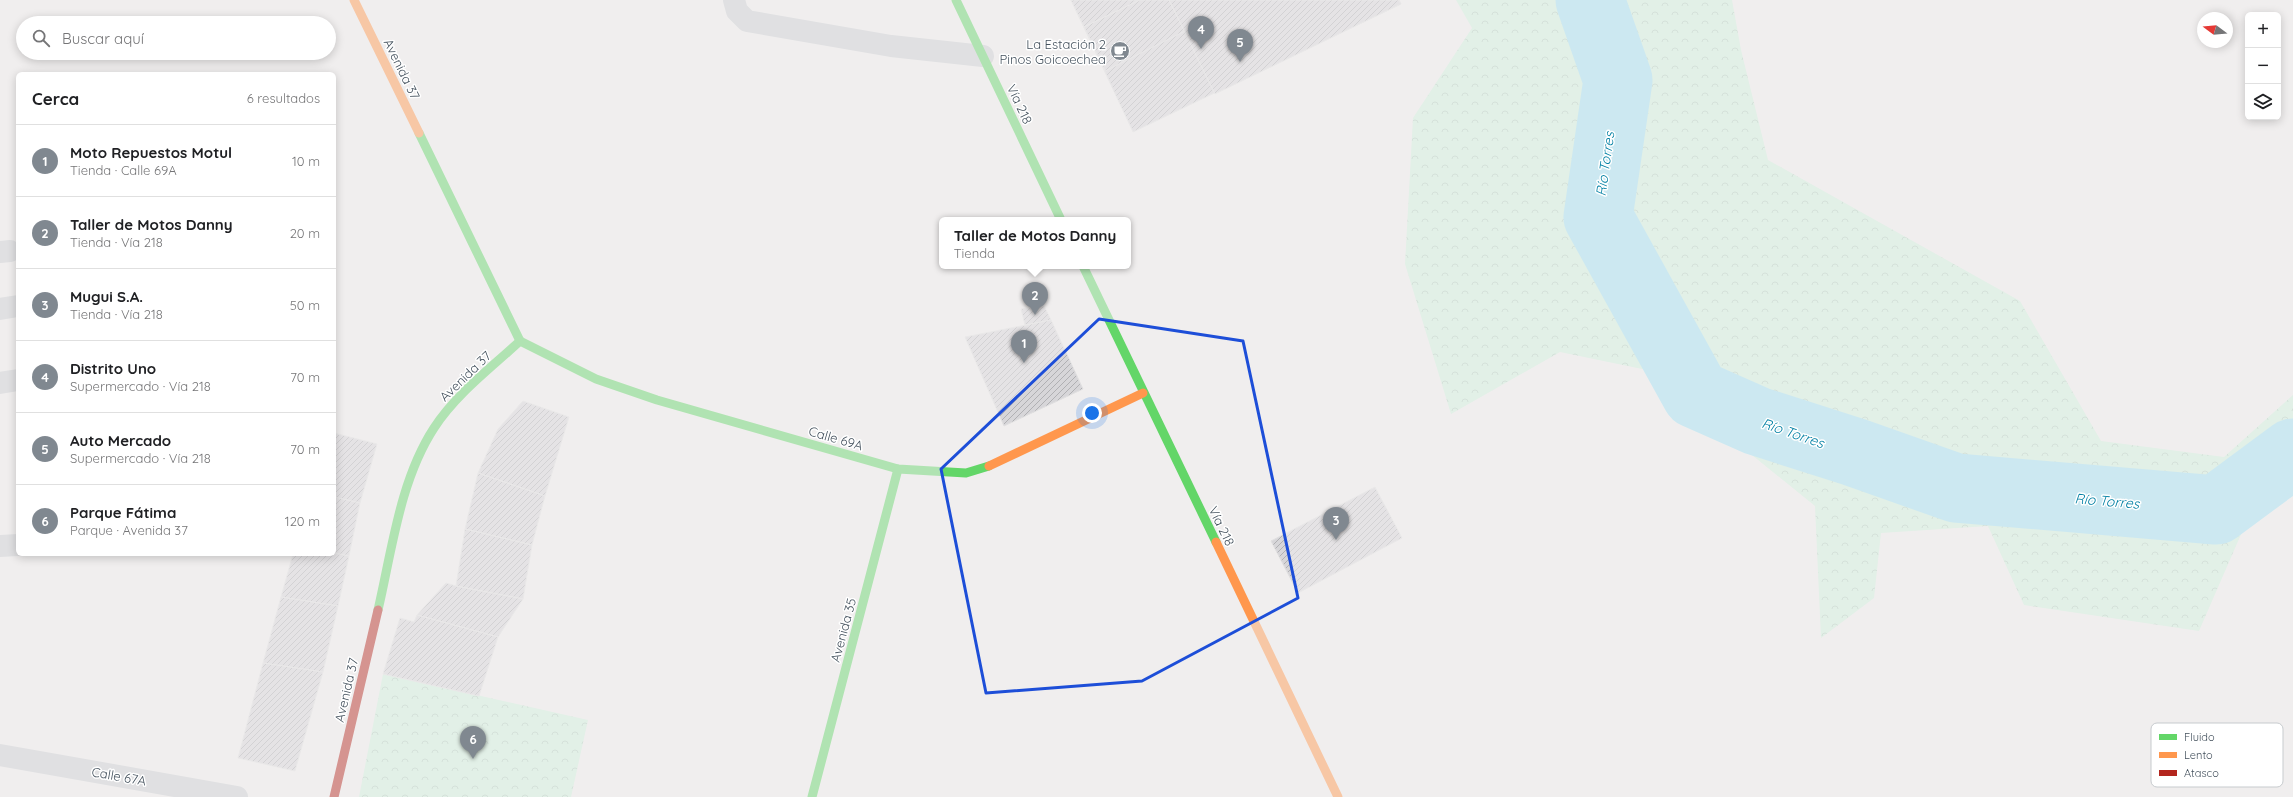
<!DOCTYPE html>
<html lang="es">
<meta charset="utf-8">
<style>
:root{--surface:#fff;--page:#f2f2f2;--text:#202124;--muted:#757577;--line:#e0e0e0;--accent:#808890}
body{margin:0;font-family:Quicksand,sans-serif;background:var(--page);color:var(--text)}
.controls{position:absolute;right:12px;top:12px;display:grid;overflow:hidden;border-radius:6px;box-shadow:0 2px 10px #0003}
.controls button{width:36px;height:36px;display:grid;place-items:center;padding:0;border:0;border-bottom:1px solid var(--line);background:var(--surface);color:var(--text);font:20px sans-serif}
.compass{position:absolute;left:2197px;top:12px;width:36px;height:36px;border-radius:50%;background:var(--surface);box-shadow:0 2px 10px #0003;rotate:286deg}
.you{position:absolute;left:1092px;top:413px;width:14px;height:14px;margin:-10px;border:3px solid #fff;border-radius:50%;background:#1a73e8;box-shadow:0 0 0 6px #1a73e833}
.badge{display:grid;place-items:center;width:26px;height:26px;border-radius:50%;background:var(--accent);color:#fff;font-size:13px;font-weight:700}
.pin{position:absolute;translate:-50% -33px;filter:drop-shadow(0 1px 2px #0008)}
.pin::after{content:'';position:absolute;top:21px;width:14px;height:12px;background:inherit;clip-path:polygon(0 0,100% 0,50% 100%)}
.popup{position:absolute;left:939px;top:217px;width:192px;height:52px;box-sizing:border-box;display:grid;place-content:center;border-radius:6px;background:var(--surface);filter:drop-shadow(0 1px 3px #0005);font-size:13px;white-space:nowrap;color:var(--muted)}
.popup b{font-size:15px;color:var(--text)}
.popup::after{content:'';position:absolute;left:50%;top:100%;margin-left:-8px;border:8px solid transparent;border-top-color:var(--surface)}
.list{margin:0;padding:0;list-style:none}
h2{display:flex;justify-content:space-between;align-items:center;height:52px;margin:0;padding:0 16px;font-size:17px}
h2 small{font-size:13px;font-weight:400;color:var(--muted)}
.list li{display:grid;grid-template-columns:26px 1fr auto;gap:12px;align-items:center;box-sizing:border-box;height:72px;padding:0 16px;border-top:1px solid var(--line)}
.list b{display:block;font-size:15px;white-space:nowrap}
.list p{margin:0;font-size:13px;white-space:nowrap;color:var(--muted)}
.list em{font-size:13px;font-style:normal;color:var(--muted)}
.icon{flex:none;width:22px;height:22px;fill:none;stroke:currentColor;stroke-width:2;stroke-linecap:round;stroke-linejoin:round}
.map{position:relative;flex:none;width:2293px;height:797px;overflow:hidden}
.search{position:absolute;background:var(--surface);box-shadow:0 2px 10px #0003;left:16px;top:16px;width:320px;height:44px;display:flex;align-items:center;gap:10px;box-sizing:border-box;padding:0 14px;border-radius:22px;color:var(--muted);font-size:15px}
.panel{position:absolute;background:var(--surface);box-shadow:0 2px 10px #0003;left:16px;top:72px;width:320px;height:484px;border-radius:6px}
.map>svg:first-child{display:block}
</style>
<div class="map">
<svg width="2293" height="797" viewBox="0 0 2293 797">
<defs>
<pattern id="forest-crowns" width="20" height="18" patternUnits="userSpaceOnUse"><rect width="20" height="18" fill="#d0f1dd"/><path d="M2 6a3 3 0 1 1 6 0M12 15a3 3 0 1 1 6 0" fill="none" stroke="#b4d0c0"/></pattern>
<pattern id="building-hatch" width="6" height="6" patternUnits="userSpaceOnUse"><rect width="6" height="6" fill="#d7d6d9"/><path d="M-1 1l2-2M0 6l6-6M5 7l2-2" fill="none" stroke="#b0b0b3"/></pattern>
</defs>
<rect width="100%" height="100%" fill="#f0eeee"/>
<g fill="url(#forest-crowns)">
<path d="M1456 0H1732L1741 50 1768 160 2020 301 2101 441 2224 457 2293 395V446L2289 448 2259 493 2199 631 2024 605 1988 526 1881 533 1874 598 1821 638 1815 506 1647 370 1560 352 1451 414 1405 264 1413 118 1472 28Z"/>
<path d="M383 674 588 720 571 797H359Z"/>
</g>
<g fill="none" stroke-linecap="round" stroke-linejoin="round">
<path stroke="#a0e1f4" stroke-width="69" d="M1590 0 1618 80 1598 217 1696 394 1757 421 1854 452 1956 488 2216 510 2293 453"/>
</g>
<g fill="url(#building-hatch)" stroke="#e1e0e1">
<path d="M1071 0H1399L1401 4 1133 132Z"/>
<path d="M1071 0H1140L1084 27Z"/>
<path d="M1140 0H1169L1185 31 1105 71 1084 27Z"/>
<path d="M1169 0H1399L1401 4 1215 94Z"/>
<path d="M1044 306 1051 320 1025 325 1021 309Z"/>
<path d="M1051 320 1083 389 1004 426 965 337Z"/>
<path d="M523 401 569 417 545 496 478 473 498 429Z"/>
<path d="M334 433 377 444 360 503 334 497Z"/>
<path d="M478 473 545 496 532 545 465 529Z"/>
<path d="M1375 487 1402 538 1298 593 1271 541Z"/>
<path d="M334 497 360 503 349 556 334 553Z"/>
<path d="M465 529 532 545 523 599 456 586Z"/>
<path d="M334 553 349 556 338 606 281 597 293 554Z"/>
<path d="M446 583 456 586 523 599 498 637 417 615Z"/>
<path d="M281 597 338 606 323 672 263 663Z"/>
<path d="M417 615 498 637 479 696 383 674 400 618 414 622Z"/>
<path d="M263 663 323 672 295 771 238 758Z"/>
</g>
<g fill="none" stroke-linecap="round" stroke-linejoin="round">
<g stroke="#cccfd3" stroke-width="22">
<path d="M734 0 737 11 747 21 891 46 983 56"/>
<path d="M0 252 10 251"/>
<path d="M0 309 18 306"/>
<path d="M0 383 18 380"/>
<path d="M0 546 18 545"/>
</g>
<path stroke="#cccfd3" stroke-width="22" d="M0 755 237 797"/>
<g stroke="#63d668" stroke-width="9">
<path d="M956 0 1061 220"/>
<path d="M1083 266 1216 542"/>
<path d="M520 341 596 379 657 400 898 469 966 473 989 466"/>
<path d="M378 610C392 550 400 480 434 428 456 394 491 368 520 341L419 133"/>
<path d="M812 797 898 469"/>
</g>
<g stroke="#ff974d" stroke-width="9">
<path d="M354 0 419 133"/>
<path d="M989 466 1143 393"/>
<path d="M1216 542 1338 797"/>
</g>
<path stroke="#b3261e" stroke-width="9" d="M334 797 378 610"/>
</g>
<path d="M0 0H2293V797H0ZM1099 319 1243 341 1298 598 1142 681 986 693 941 469Z" fill="#f0eeee" fill-opacity=".55" fill-rule="evenodd"/>
<path fill="none" stroke="#1d4ed8" stroke-width="3" stroke-linejoin="round" d="M1099 319 1243 341 1298 598 1142 681 986 693 941 469Z"/>
<defs>
<g id="cafe-disc" transform="scale(1)"><circle r="9.5" fill="#808890" stroke="#fff"/><path d="M-5.5-4.5H6V0H3Q3 3.5 0 3.5H-2.5Q-5.5 3.5-5.5 0ZM3-3.2v2h1.7v-2ZM-6 4.5H4V6H-6Z" fill="#fff"/></g>
</defs>
<g fill-rule="evenodd">
<use href="#cafe-disc" x="1120" y="51"/>
</g>
<g text-anchor="middle" stroke-width="3" stroke-linejoin="round" paint-order="stroke">
<g font-size="13" fill="#44515d" stroke="#fff" text-anchor="end">
<text x="1106" y="49">La Estación 2<tspan x="1106" dy="15">Pinos Goicoechea</tspan></text>
</g>
<g font-size="13" fill="#44515d" stroke="#fff">
<text transform="translate(402 69) rotate(64)" y="5">Avenida 37</text>
<text transform="translate(1020 104) rotate(65)" y="5">Vía 218</text>
<text transform="translate(465 376) rotate(-44)" y="5">Avenida 37</text>
<text transform="translate(836 438) rotate(16)" y="5">Calle 69A</text>
<text transform="translate(1222 526) rotate(64)" y="5">Vía 218</text>
<text transform="translate(843 630) rotate(-75)" y="5">Avenida 35</text>
<text transform="translate(346 690) rotate(-77)" y="5">Avenida 37</text>
<text transform="translate(119 776) rotate(10)" y="5">Calle 67A</text>
</g>
<g font-size="14" font-style="italic" fill="#0280a4" stroke="#fff">
<text transform="translate(1605 164) rotate(-82)" y="5">Río Torres</text>
<text transform="translate(1793 433) rotate(19)" y="5">Río Torres</text>
<text transform="translate(2107 501) rotate(5)" y="5">Río Torres</text>
</g>
</g>
<rect x="2151" y="723" width="132" height="64" rx="6" fill="#fff" stroke="#c7cbce" stroke-width="1"/>
<rect x="2159" y="734" width="18" height="6" fill="#63d668"/>
<rect x="2159" y="752" width="18" height="6" fill="#ff974d"/>
<rect x="2159" y="770" width="18" height="6" fill="#b3261e"/>
<g font-size="11" fill="#44515d">
<text x="2184" y="741">Fluido</text>
<text x="2184" y="759">Lento</text>
<text x="2184" y="777">Atasco</text>
</g>
</svg>
<div class="controls">
<button>+</button>
<button>−</button>
<button><svg class="icon" aria-label="layers" viewBox="0 0 24 24"><path d="M12 4l9 5-9 5-9-5zM3 14l9 5 9-5"/></svg></button>
</div>
<svg class="compass" viewBox="-18 -18 36 36"><path d="M0-13l5 13h-10z" fill="#e53935"/><path d="M0 13l5-13h-10z" fill="#757577"/></svg>
<div class="you"></div>
<div class="pin badge" style="left:1024px;top:363px">1</div>
<div class="pin badge" style="left:1035px;top:315px">2</div>
<div class="popup"><b>Taller de Motos Danny</b>Tienda</div>
<div class="pin badge" style="left:1336px;top:540px">3</div>
<div class="pin badge" style="left:1201px;top:49px">4</div>
<div class="pin badge" style="left:1240px;top:62px">5</div>
<div class="pin badge" style="left:473px;top:759px">6</div>
<div class="search"><svg class="icon" aria-label="search" viewBox="0 0 24 24"><circle cx="10" cy="10" r="6"/><path d="M15 15l6 6"/></svg>Buscar aquí</div>
<section class="panel">
<h2>Cerca<small>6 resultados</small></h2>
<ul class="list">
<li><span class="badge">1</span><div><b>Moto Repuestos Motul</b><p>Tienda · Calle 69A</p></div><em>10 m</em></li>
<li><span class="badge">2</span><div><b>Taller de Motos Danny</b><p>Tienda · Vía 218</p></div><em>20 m</em></li>
<li><span class="badge">3</span><div><b>Mugui S.A.</b><p>Tienda · Vía 218</p></div><em>50 m</em></li>
<li><span class="badge">4</span><div><b>Distrito Uno</b><p>Supermercado · Vía 218</p></div><em>70 m</em></li>
<li><span class="badge">5</span><div><b>Auto Mercado</b><p>Supermercado · Vía 218</p></div><em>70 m</em></li>
<li><span class="badge">6</span><div><b>Parque Fátima</b><p>Parque · Avenida 37</p></div><em>120 m</em></li>
</ul>
</section>
</div>
